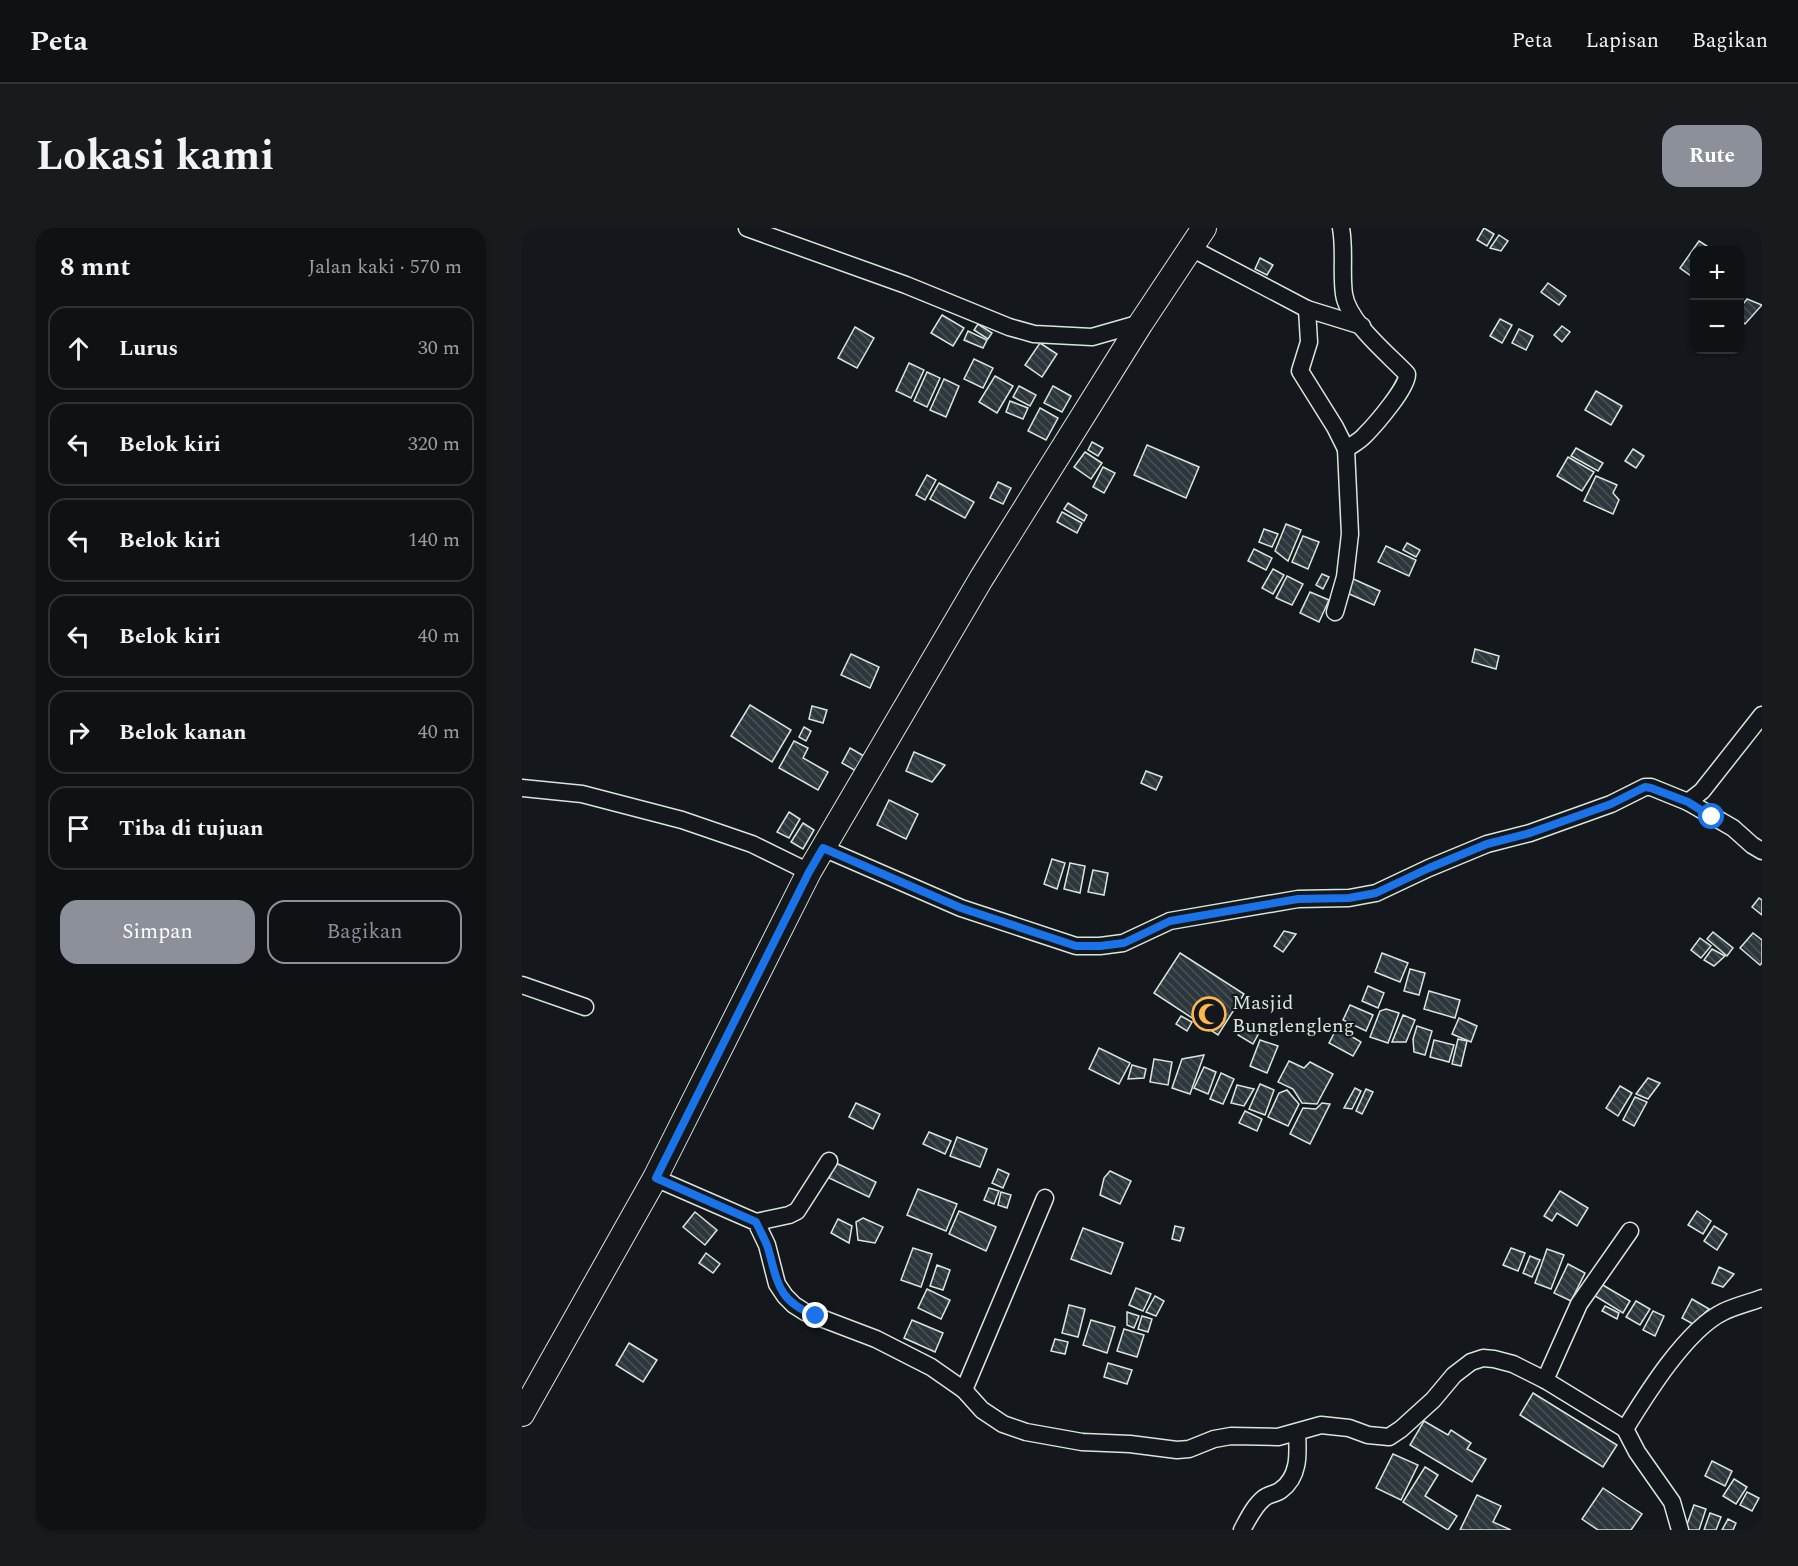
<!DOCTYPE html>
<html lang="id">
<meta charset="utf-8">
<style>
:root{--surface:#0f1215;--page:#181b1e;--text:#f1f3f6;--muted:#9b9ea0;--line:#2f3234;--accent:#8c9099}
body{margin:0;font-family:Spectral,serif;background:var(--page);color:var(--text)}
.controls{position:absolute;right:18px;top:18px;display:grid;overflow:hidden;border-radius:12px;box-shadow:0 2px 4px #0004}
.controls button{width:54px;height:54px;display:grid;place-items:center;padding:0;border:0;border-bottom:2px solid var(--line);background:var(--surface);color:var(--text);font:30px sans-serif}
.stop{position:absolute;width:18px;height:18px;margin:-14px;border:4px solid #1a73e8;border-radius:50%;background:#fff}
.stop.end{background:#1a73e8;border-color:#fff;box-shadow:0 2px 6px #0008}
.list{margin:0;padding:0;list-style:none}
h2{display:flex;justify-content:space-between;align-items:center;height:78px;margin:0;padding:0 24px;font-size:26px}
h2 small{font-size:20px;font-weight:400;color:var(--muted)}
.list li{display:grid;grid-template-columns:39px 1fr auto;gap:18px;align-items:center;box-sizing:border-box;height:84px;margin:0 12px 12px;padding:0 12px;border:2px solid var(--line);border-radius:18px}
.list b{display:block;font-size:22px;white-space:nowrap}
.list em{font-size:20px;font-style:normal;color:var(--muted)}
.actions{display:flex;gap:12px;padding:18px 24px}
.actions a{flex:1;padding:14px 0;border:2px solid var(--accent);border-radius:18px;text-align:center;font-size:21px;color:var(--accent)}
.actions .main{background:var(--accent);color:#fff}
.icon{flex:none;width:33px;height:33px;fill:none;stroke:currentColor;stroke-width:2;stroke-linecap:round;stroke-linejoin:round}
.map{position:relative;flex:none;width:1240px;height:1302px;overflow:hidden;border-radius:18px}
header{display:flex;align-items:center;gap:36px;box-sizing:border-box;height:84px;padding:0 30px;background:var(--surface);border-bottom:2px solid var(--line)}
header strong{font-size:28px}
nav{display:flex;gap:33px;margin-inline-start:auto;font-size:21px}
.intro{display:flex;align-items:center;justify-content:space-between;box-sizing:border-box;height:144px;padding:0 36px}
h1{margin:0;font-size:42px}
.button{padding:15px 27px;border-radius:18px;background:var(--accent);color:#fff;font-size:21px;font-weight:700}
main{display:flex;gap:36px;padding:0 36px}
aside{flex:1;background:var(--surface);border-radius:18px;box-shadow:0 2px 4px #0004}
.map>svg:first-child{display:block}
</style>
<header>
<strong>Peta</strong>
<nav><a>Peta</a><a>Lapisan</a><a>Bagikan</a></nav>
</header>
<div class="intro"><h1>Lokasi kami</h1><a class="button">Rute</a></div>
<main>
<aside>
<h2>8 mnt<small>Jalan kaki · 570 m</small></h2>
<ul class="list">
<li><svg class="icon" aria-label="ahead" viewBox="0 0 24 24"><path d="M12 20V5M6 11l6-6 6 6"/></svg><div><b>Lurus</b></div><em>30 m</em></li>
<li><svg class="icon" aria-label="left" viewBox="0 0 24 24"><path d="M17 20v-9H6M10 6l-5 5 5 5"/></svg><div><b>Belok kiri</b></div><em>320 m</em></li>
<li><svg class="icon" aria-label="left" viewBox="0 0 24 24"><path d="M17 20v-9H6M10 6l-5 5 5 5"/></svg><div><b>Belok kiri</b></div><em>140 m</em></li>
<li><svg class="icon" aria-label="left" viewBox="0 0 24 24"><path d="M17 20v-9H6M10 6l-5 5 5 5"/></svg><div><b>Belok kiri</b></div><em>40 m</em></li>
<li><svg class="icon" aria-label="right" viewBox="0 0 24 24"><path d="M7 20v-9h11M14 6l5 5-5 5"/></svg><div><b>Belok kanan</b></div><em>40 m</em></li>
<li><svg class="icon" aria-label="arrive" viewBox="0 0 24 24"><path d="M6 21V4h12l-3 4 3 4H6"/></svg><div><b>Tiba di tujuan</b></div></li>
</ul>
<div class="actions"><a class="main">Simpan</a><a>Bagikan</a></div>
</aside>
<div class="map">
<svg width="1240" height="1302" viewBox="0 0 1240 1302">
<defs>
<pattern id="building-back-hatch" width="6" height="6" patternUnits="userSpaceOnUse" patternTransform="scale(1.5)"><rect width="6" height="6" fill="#2c363c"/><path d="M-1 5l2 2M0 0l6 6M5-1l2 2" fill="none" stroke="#4a5358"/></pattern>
</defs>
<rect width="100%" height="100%" fill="#14181c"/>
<g fill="url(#building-back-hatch)" stroke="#d8e6dc" stroke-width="1.5">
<path d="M962 0 972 6 965 18 955 12Z"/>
<path d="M977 7 986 13 979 23 968 20Z"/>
<path d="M1177 13 1191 22H1172V50L1158 40Z"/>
<path d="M738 30 751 37 745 47 733 41Z"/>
<path d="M1026 55 1044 68 1037 77 1019 64Z"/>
<path d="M1225 71 1240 77 1223 96 1218 91V80Z"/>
<path d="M420 87 442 100 431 118 409 105Z"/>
<path d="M978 91 990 97 980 115 968 108Z"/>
<path d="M456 96 470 105 466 111 452 102Z"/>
<path d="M1040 98 1048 104 1040 114 1032 107Z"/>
<path d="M333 99 352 110 335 140 316 130Z"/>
<path d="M997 101 1011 108 1004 122 990 115Z"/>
<path d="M446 103 465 112 461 120 442 112Z"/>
<path d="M518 115 535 126 520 149 503 137Z"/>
<path d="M452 131 471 140 461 160 442 151Z"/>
<path d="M387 135 402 142 389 170 374 163Z"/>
<path d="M405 144 418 150 405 179 392 173Z"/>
<path d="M473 148 491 158 475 185 457 174Z"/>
<path d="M422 151 437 158 424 189 408 182Z"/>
<path d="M497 158 514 167 508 178 491 169Z"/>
<path d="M531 158 549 168 540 184 522 175Z"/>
<path d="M1074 163 1100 178 1089 197 1063 182Z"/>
<path d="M488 173 506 180 501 191 484 184Z"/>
<path d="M518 180 536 190 524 212 506 203Z"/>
<path d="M570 214 581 220 576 228 566 222Z"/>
<path d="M625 217 677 239 664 270 612 247Z"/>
<path d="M1054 220 1081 235 1076 243 1049 228Z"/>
<path d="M1111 221 1122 228 1114 240 1103 233Z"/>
<path d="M563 224 580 235 569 251 552 239Z"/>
<path d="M1046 229 1072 244 1060 263 1035 248Z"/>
<path d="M581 239 593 245 582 265 571 259Z"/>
<path d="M405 247 414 252 403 272 394 267Z"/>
<path d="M1074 248 1095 257 1091 265 1097 272 1091 286 1062 273Z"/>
<path d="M476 254 489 260 481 276 468 270Z"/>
<path d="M417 255 452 274 443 290 408 271Z"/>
<path d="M546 275 565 287 562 293 542 281Z"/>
<path d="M540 284 560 295 555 305 535 294Z"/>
<path d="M764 296 779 302 766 333 753 323Z"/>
<path d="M742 301 756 306 750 319 737 314Z"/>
<path d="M781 308 797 314 786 341 770 334Z"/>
<path d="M885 315 898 322 894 329 881 322Z"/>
<path d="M864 318 894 332 887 348 856 334Z"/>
<path d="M732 321 750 330 744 342 726 333Z"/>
<path d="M751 341 762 347 751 366 740 360Z"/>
<path d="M800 346 807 349 801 361 794 357Z"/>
<path d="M765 348 781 356 770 377 754 370Z"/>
<path d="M829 350 858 363 852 377 823 364Z"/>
<path d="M788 364 807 372 797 394 778 385Z"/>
<path d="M953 421 977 428 974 441 950 434Z"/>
<path d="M329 426 357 439 348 460 319 447Z"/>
<path d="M228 477 269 502 250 534 209 508Z"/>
<path d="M290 478 305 482 301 495 287 491Z"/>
<path d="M282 499 289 503 284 513 277 509Z"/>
<path d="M272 513 286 520 281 530 306 544 296 562 257 540Z"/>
<path d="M328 520 342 528 334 543 320 535Z"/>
<path d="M392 524 423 537 410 554 384 543Z"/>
<path d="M624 543 640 549 634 562 619 555Z"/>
<path d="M367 572 396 586 384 611 355 597Z"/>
<path d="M267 584 278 591 267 610 255 604Z"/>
<path d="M281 595 292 602 281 621 269 614Z"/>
<path d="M530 631 543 635 535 661 522 656Z"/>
<path d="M548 635 563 638 558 665 542 661Z"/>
<path d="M571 642 586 645 582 667 566 664Z"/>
<path d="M1237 670 1240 672V687L1230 679Z"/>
<path d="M762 703 774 706 761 724 752 718Z"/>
<path d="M1191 704 1211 720 1205 728 1185 711Z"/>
<path d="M1231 705 1240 712V735L1238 737 1218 720Z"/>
<path d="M1178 710 1189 718 1179 730 1169 722Z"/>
<path d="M1190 721 1203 728 1192 738 1182 732Z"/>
<path d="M658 725 722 766 696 807 632 765Z"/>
<path d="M860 725 886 735 878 754 853 744Z"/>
<path d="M888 741 903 745 897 767 882 763Z"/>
<path d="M846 758 862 765 856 780 840 773Z"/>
<path d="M907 763 938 772 933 790 902 781Z"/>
<path d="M828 777 851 787 844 803 821 792Z"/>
<path d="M864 781 877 785 866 815 848 809 858 783Z"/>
<path d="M881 787 893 792 884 814H870Z"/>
<path d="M659 788 670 794 665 803 654 796Z"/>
<path d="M937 790 955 798 949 814 930 806Z"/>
<path d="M723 795 738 803 731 816 716 807Z"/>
<path d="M895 798 910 803 903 827 892 824 891 811Z"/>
<path d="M815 800 839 814 831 828 807 815Z"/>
<path d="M936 811 945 813 939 838 930 836Z"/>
<path d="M738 812 756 818 745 845 728 838Z"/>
<path d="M912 812 932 817 927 834 908 829Z"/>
<path d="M577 820 608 835 597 856 567 841Z"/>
<path d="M682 827 668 866 650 860 660 831Z"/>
<path d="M632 831 650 834 646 857 628 854Z"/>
<path d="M767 833 782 840 788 834 811 846 795 876 780 875 771 861 756 854Z"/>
<path d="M610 837 624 841 622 850 606 851Z"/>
<path d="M682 839 694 844 686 866 672 860Z"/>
<path d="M699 845 712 851 701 876 688 871Z"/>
<path d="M1126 850 1138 855 1126 871 1114 866Z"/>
<path d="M738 856 752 862 743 887 727 881Z"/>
<path d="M715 857 732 861 722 878 709 875Z"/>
<path d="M1098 858 1110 865 1096 888 1084 880Z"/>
<path d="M833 860 839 863 830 881 822 880Z"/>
<path d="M844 861 851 864 840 886 834 883Z"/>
<path d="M765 862 777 876 766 898 746 889 757 865Z"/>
<path d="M1113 869 1125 874 1112 898 1101 892Z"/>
<path d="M334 875 358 886 351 901 327 889Z"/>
<path d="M800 875 808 876 788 916 768 906 781 880 794 881Z"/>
<path d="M723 883 740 891 735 903 717 895Z"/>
<path d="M407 904 429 913 423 926 401 916Z"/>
<path d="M435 909 465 921 458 939 428 928Z"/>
<path d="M314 935 354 954 347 969 307 950Z"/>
<path d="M476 941 487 946 481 960 470 955Z"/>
<path d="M588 943 609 953 598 976 578 967 582 950Z"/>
<path d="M467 960 477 963 472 976 462 972Z"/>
<path d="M396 961 435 976 424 1003 385 987Z"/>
<path d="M1038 963 1066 980 1055 998 1035 985 1030 993 1022 988Z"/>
<path d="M479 964 489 967 485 980 476 977Z"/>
<path d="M437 983 474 999 464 1023 427 1006Z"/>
<path d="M1175 983 1189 993 1181 1006 1166 997Z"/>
<path d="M173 984 195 1002 183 1017 161 999Z"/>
<path d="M341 990 361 999 353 1015 336 1012 334 994Z"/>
<path d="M316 991 330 998 327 1015 309 1005Z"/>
<path d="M653 998 662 1000 658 1013 650 1011Z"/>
<path d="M1192 998 1205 1006 1195 1022 1182 1013Z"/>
<path d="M561 1000 601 1015 589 1046 549 1031Z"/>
<path d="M391 1020 410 1026 399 1059 379 1052Z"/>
<path d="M989 1020 1003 1025 996 1043 981 1037Z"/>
<path d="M1025 1021 1042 1027 1029 1061 1013 1055Z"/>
<path d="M184 1025 198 1036 191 1045 177 1035Z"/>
<path d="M1008 1028 1018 1032 1010 1049 1001 1045Z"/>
<path d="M1046 1036 1063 1045 1049 1073 1032 1065Z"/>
<path d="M415 1037 428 1042 421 1062 408 1058Z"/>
<path d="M1197 1039 1212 1046 1201 1059 1190 1055Z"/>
<path d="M1079 1056 1108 1073 1101 1085 1073 1068Z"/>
<path d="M614 1060 629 1066 621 1083 607 1077Z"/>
<path d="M405 1061 428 1072 419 1091 396 1080Z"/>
<path d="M633 1068 642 1073 634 1088 624 1084Z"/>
<path d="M1170 1071 1187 1081 1171 1096 1160 1090Z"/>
<path d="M1114 1073 1128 1081 1118 1097 1104 1089Z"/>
<path d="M547 1077 563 1081 556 1109 540 1105Z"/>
<path d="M1083 1078 1097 1085 1095 1091 1080 1083Z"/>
<path d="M1131 1083 1142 1088 1133 1108 1121 1102Z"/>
<path d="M605 1084 617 1088 612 1100 605 1097Z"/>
<path d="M620 1088 630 1091 626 1104 616 1101Z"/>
<path d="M390 1092 421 1105 413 1124 382 1110Z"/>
<path d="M569 1092 593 1099 585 1125 561 1117Z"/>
<path d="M602 1101 622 1107 615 1129 595 1123Z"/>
<path d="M533 1111 546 1114 543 1126 529 1123Z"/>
<path d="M107 1115 135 1132 121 1154 94 1137Z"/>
<path d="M586 1135 610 1142 605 1156 582 1149Z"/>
<path d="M1011 1165 1095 1217 1081 1239 998 1187Z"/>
<path d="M902 1193 926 1207 929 1202 949 1215 945 1221 964 1231 950 1254 888 1217Z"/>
<path d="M871 1226 896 1237 879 1272 854 1260Z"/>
<path d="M1190 1233 1210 1243 1203 1258 1183 1248Z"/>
<path d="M903 1239 916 1247 903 1268 935 1288 926 1302 881 1274Z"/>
<path d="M1212 1251 1225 1259 1214 1276 1201 1268Z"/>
<path d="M1081 1260 1120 1286 1109 1302H1076L1060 1291Z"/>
<path d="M1225 1264 1237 1270 1230 1283 1218 1277Z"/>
<path d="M955 1267 979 1278 971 1294 989 1302H938Z"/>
<path d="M1172 1277 1184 1281 1177 1302H1163Z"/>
<path d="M1188 1285 1199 1289 1194 1302H1182Z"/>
<path d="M1206 1291 1214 1295 1211 1302H1200Z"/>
</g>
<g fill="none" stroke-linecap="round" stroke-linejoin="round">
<g stroke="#d8e6dc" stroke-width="19">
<g id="street">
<path d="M225 0 384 57 487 99 512 106 570 109 619 95"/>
<path d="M669 20 785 81 840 98"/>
<path d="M785 81 787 114 778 143 813 199 824 221"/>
<path d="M813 384 823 349 828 306 824 221C830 217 838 213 843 207 853 197 886 159 885 146 866 126 826 94 822 66 819 45 823 22 819 0"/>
<path d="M0 560 60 566 160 592 230 616 287 644"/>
<path d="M1166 574 1211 600 1230 617 1240 623"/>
<path d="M301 620 439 680 554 718H578L601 715 648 693 776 671 827 670 854 665 907 640 965 616 1008 605 1089 576 1123 559H1129L1166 574 1180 563 1240 487"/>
<path d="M0 757 63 779"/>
<path d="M133 950 234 994 245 1017 255 1056 263 1068 272 1077 283 1084 354 1111 409 1139 442 1162 460 1182 481 1196 504 1204 560 1214 608 1216 655 1222 667 1221 692 1211 709 1208 756 1209 799 1197 827 1200 846 1207 867 1209 879 1201 911 1172 932 1147 949 1134 961 1130 972 1131 991 1136 1023 1152 1103 1201 1115 1224 1150 1274 1158 1302"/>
<path d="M234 994 267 987 275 983 307 933"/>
<path d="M1023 1152 1057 1076 1108 1003"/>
<path d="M442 1162 523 970"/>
<path d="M1103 1201C1124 1167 1164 1102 1201 1084 1213 1078 1227 1075 1240 1070"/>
<path d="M720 1302C726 1291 732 1278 742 1270 747 1266 754 1266 759 1262 778 1248 776 1225 775 1205"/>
</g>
</g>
<g stroke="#d8e6dc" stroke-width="26">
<path id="secondary" d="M0 1186 133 950 287 644 459 351 619 95 682 0"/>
</g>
<use href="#street" stroke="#14181c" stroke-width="16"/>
<use href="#secondary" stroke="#14181c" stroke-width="24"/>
</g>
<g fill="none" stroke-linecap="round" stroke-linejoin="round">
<path stroke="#1a73e8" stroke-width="8" d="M294 1088C256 1073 256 1056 246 1020 243 1011 238 1003 234 994L134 950 287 644 301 620 439 680 554 718H578L602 715 648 693 776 671 827 670 854 665 907 640 965 616 1008 605 1089 576 1123 559 1129 560 1166 574 1190 589"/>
</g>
<defs>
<g id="mosque-ring" transform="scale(1.725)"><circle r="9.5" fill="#14181c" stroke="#ffb74d" stroke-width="1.5"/><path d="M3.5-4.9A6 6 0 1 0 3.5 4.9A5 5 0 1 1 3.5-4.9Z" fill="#ffb74d"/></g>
</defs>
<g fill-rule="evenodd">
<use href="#mosque-ring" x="687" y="786"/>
</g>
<g text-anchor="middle" stroke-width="4.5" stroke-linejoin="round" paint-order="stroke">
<g font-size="20" fill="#d8e6dc" stroke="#14181c" text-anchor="start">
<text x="710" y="781">Masjid<tspan x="710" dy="23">Bunglengleng</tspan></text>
</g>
</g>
</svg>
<div class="controls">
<button>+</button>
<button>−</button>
</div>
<div class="stop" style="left:1190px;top:589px"></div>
<div class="stop end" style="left:294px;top:1088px"></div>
</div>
</main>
